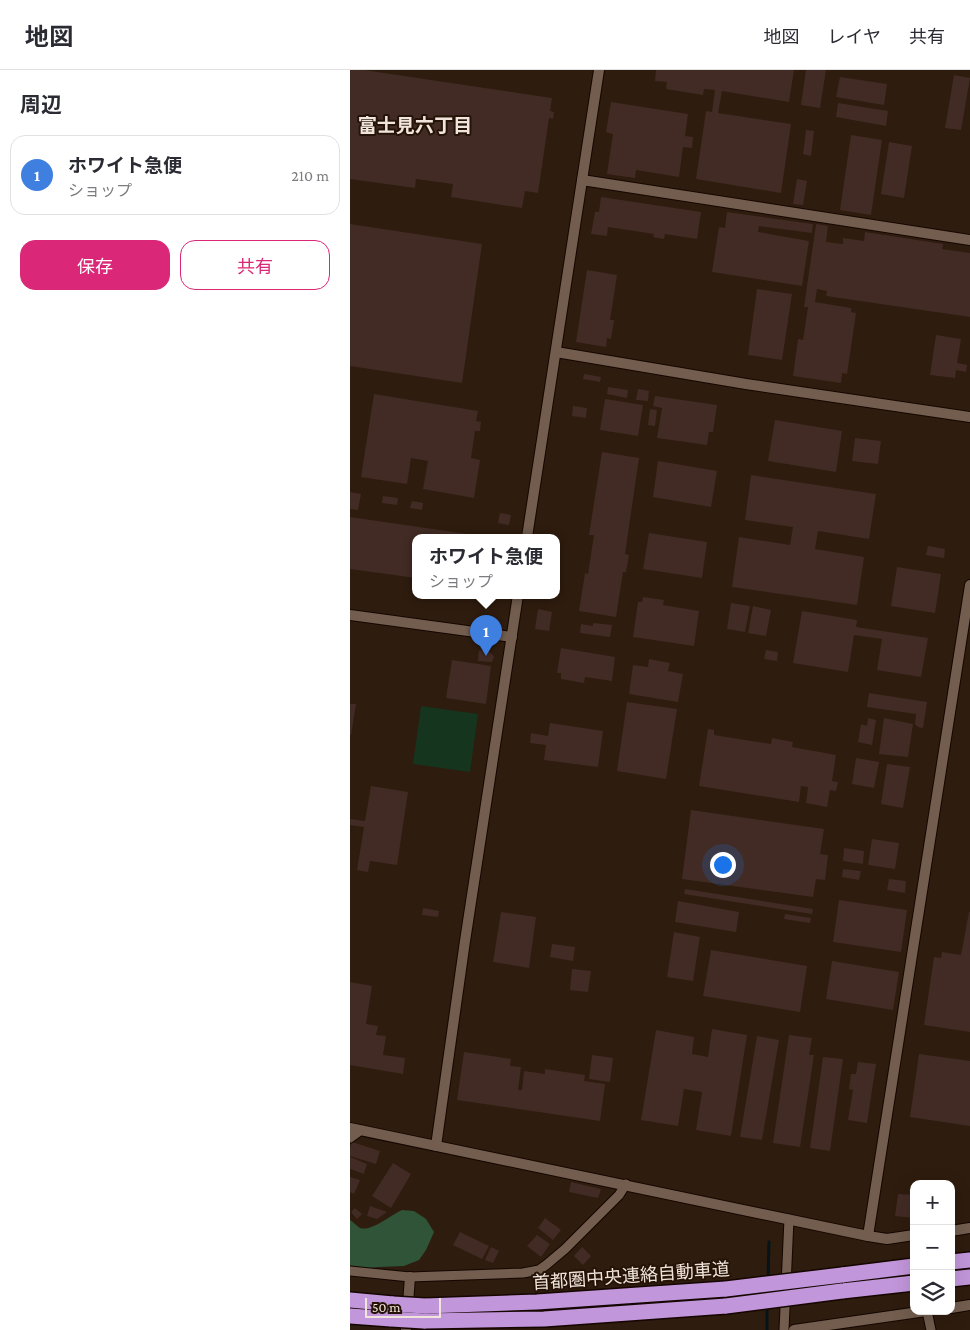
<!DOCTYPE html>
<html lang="ja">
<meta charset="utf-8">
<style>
:root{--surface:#fff;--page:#f7f7f7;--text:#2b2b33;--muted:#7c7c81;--line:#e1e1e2;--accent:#db2777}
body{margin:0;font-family:"Crimson Pro","Noto Sans JP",serif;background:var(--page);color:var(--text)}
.controls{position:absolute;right:15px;bottom:15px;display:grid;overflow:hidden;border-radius:10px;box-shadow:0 5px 20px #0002}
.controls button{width:45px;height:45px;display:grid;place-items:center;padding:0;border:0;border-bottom:1px solid var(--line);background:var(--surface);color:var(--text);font:25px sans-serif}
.scale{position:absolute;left:15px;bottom:12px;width:76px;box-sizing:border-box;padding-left:5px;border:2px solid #f0e4db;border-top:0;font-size:14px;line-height:18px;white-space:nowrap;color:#f0e4db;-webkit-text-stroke:4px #241306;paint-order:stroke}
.you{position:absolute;left:372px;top:794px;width:18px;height:18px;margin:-12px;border:4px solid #fff;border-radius:50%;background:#1a73e8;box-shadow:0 0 0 8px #1a73e833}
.badge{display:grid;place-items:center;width:32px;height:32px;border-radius:50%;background:var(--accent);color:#fff;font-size:16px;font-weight:700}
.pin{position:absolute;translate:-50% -41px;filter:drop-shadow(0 1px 2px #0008)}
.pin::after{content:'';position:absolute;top:26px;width:18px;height:15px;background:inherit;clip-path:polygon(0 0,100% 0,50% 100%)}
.popup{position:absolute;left:62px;top:464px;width:148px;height:65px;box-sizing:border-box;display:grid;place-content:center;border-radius:10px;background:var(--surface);filter:drop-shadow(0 1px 4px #0005);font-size:16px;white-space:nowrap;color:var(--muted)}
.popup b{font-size:19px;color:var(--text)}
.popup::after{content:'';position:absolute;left:50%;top:100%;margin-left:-10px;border:10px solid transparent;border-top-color:var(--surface)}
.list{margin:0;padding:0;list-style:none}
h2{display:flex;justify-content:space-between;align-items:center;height:65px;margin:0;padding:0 20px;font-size:21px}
h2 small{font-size:16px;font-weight:400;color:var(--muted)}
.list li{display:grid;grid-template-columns:32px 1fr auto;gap:15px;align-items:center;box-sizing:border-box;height:80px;margin:0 10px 10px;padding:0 10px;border:1px solid var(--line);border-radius:15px}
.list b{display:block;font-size:19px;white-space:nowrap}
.list p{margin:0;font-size:16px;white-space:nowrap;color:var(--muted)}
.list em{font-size:16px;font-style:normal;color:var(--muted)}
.actions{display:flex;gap:10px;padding:15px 20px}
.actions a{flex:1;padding:11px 0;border:1px solid var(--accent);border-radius:15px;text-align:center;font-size:18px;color:var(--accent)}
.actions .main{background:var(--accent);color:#fff}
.icon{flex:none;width:28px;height:28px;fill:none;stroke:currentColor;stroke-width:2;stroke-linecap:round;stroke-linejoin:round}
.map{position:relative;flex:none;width:620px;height:1260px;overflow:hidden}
header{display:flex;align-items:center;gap:30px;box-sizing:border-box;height:70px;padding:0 25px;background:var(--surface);border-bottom:1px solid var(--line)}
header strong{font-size:24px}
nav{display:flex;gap:28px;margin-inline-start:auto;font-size:18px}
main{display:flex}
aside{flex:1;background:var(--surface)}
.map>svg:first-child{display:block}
</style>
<header>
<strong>地図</strong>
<nav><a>地図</a><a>レイヤ</a><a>共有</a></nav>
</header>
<main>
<aside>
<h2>周辺<small></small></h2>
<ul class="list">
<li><span class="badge" style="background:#3f7fe0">1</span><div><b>ホワイト急便</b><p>ショップ</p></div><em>210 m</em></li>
</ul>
<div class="actions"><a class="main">保存</a><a>共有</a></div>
</aside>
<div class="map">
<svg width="620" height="1260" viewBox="0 0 620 1260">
<rect width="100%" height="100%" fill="#2e1c0e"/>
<path fill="#16351e" d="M71 636 128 644 120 702 63 694Z"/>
<path fill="#305438" d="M52 1140 64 1141 76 1149 84 1162 76 1180 69 1190 54 1196 29 1197 0 1200V1150C3 1152 7 1156 10 1158 21 1162 41 1145 52 1140Z"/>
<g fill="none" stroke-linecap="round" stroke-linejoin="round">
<g stroke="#041418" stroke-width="3">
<path d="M418 1209 419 1172"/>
<path d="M417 1260V1235"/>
</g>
</g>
<g fill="#422b24">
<path d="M0 0H14L202 28 200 41 204 42 203 49 199 48 188 123 175 121 172 138 101 127 103 114 66 109 65 118 0 109Z"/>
<path d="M306 0H444L439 32 372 21 368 43 441 54 431 123 346 109 356 41 362 42 365 20 354 19 353 25 316 19 317 12 305 11Z"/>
<path d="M456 0H476L470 38 451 35Z"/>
<path d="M604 5 620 8 611 60 595 58Z"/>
<path d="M490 7 537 14 534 35 486 27Z"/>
<path d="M261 32 338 44 335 66 343 67 342 78 333 77 329 107 286 100 285 108 257 104 263 64 256 62Z"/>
<path d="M488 33 538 41 536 56 486 47Z"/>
<path d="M456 60 464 61 461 86 453 84Z"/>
<path d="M501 65 532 70 521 145 490 140Z"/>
<path d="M539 72 562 76 554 128 531 124Z"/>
<path d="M447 109 457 111 453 135 443 134Z"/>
<path d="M251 127 351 142 347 169 315 164 314 169 303 167 304 164 258 157 257 166 241 164 245 142H249Z"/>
<path d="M377 142 463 154 462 163 409 156 408 162 459 171 452 216 362 202 369 157 375 158Z"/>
<path d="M0 154 132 174 112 313 0 296Z"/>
<path d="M466 154 478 156 476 172 493 174V168L514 171 515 162 593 174 592 179 620 183V247L476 226 477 221 467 219 465 232 501 238V242L506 243 497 304 492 303 491 313 443 306 448 269 453 270 458 237H454Z"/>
<path d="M237 200 267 205 260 250H264L261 269 257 268 256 277 226 272Z"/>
<path d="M407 219 442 224 432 290 398 285Z"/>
<path d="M586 265 611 269 607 293 617 295 616 302 606 300 605 308 580 305Z"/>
<path d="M234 304 251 307 250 312 233 309Z"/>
<path d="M258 317 278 320 277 328 257 324Z"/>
<path d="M288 319 299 321 298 331 286 330Z"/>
<path d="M24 324 128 341 126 351 131 352 130 361H125L121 388 130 390 124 428 73 419 78 391 61 388 57 414 11 407Z"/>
<path d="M305 326 367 335 363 362H359L357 375 307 368 312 338 303 336Z"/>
<path d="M255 329 293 335 288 366 250 360Z"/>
<path d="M223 336 237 338 236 348 222 346Z"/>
<path d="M300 339 307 340 305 356 298 355Z"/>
<path d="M425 350 492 361 486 402 418 391Z"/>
<path d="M505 368 531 371 528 394 502 391Z"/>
<path d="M252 382 289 388 275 484 279 485 276 502H273L266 547 229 541 235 503 238 504 244 465H239Z"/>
<path d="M308 391 367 401 361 437 303 427Z"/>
<path d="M401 405 526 424 519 469 468 461 465 479 514 487 507 535 382 517 389 467 440 475 443 457 395 450Z"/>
<path d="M0 422 11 424 8 440 0 439Z"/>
<path d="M33 426 48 428 47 435 32 433Z"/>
<path d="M62 431 73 433 72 440 60 438Z"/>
<path d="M150 443 161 445 159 455 148 453Z"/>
<path d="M0 447 131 466V467H66V508L0 499Z"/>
<path d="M299 463 357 472 352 508 293 499Z"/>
<path d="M578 476 595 479 594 488 576 485Z"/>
<path d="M547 497 591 504 585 543 541 536Z"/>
<path d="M293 527 314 530 313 535 349 541 344 576 283 567 288 532H292Z"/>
<path d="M381 533 400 536 395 562 377 559Z"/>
<path d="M403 536 421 540 416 566 398 563Z"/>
<path d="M188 539 202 542 199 561 185 559Z"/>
<path d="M452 541 507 550 506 557 578 568 571 607 527 600 532 569 504 565 498 602 443 593Z"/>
<path d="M243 553 262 555 260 567 230 563 231 554 243 556Z"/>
<path d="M211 578 265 587 262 611 235 607 234 613 211 609V603H207Z"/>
<path d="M129 580 139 582 142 584 144 587 142 592 128 591Z"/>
<path d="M416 580 428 582 427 591 414 589Z"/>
<path d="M299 589 320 593 318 601 333 604 328 632 279 624 283 595 298 597Z"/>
<path d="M102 590 141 596 136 634 96 628Z"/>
<path d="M519 623 577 632 573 658 568 657V656L565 655 566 644 517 637Z"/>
<path d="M277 632 327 639 316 709 267 701Z"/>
<path d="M0 634H6L1 665H0Z"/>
<path d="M518 648 526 650 522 675 508 672 511 654 517 656Z"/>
<path d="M534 648 563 654 558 687 529 684Z"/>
<path d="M200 653 253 661 248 697 194 690 196 675 180 673 181 663 198 666Z"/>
<path d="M358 659 364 660V665L421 674 422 668 443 672 442 677 486 685 482 711 488 712 486 721 480 720 477 737 456 733 458 717 451 716 449 732 349 716Z"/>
<path d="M506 688 529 692 524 718 502 714Z"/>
<path d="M537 694 560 697 553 738 531 734Z"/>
<path d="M21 716 58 722 47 795 20 791 18 802 7 800 14 757 0 755V749L15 751Z"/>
<path d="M341 740 474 759 470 784 478 785 475 810 466 809 463 827 332 809Z"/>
<path d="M522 769 549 773 545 799 518 795Z"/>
<path d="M494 778 514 781 513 794 493 791Z"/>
<path d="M493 799 511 801 509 810 492 807Z"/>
<path d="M539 809 556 811 555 823 537 820Z"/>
<path d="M335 819 463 839 462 844 334 824Z"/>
<path d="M489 830 557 840 551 882 483 872Z"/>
<path d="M328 831 389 842 386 862 325 852Z"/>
<path d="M73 838 89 841 88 847 72 845Z"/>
<path d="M151 842 186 847 179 898 143 892Z"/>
<path d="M619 842H620V962L574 955 584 887 591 888 592 882 611 885Z"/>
<path d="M435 844 461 848 460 853 434 849Z"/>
<path d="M324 862 350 867 343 911 317 907Z"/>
<path d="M202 874 225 877 223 891 200 887Z"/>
<path d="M361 880 457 896 450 942 353 926Z"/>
<path d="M482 891 549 902 543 940 476 929Z"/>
<path d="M222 899 241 901 238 922 220 920Z"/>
<path d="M0 912 22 916 16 954 28 956 26 965 36 966 33 985 55 988 53 1004 0 995Z"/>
<path d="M362 959 397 965 381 1066 346 1060 352 1022 334 1019 328 1056 291 1050 306 960 344 967 342 984 358 987Z"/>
<path d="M439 965 462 968 459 985H464L450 1077 423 1073Z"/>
<path d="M407 966 429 970 412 1070 390 1067Z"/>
<path d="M114 982 161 989 160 996 171 997 168 1020H172L174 1001 195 1004V999L235 1005 234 1011 255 1014 250 1051 107 1030Z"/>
<path d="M569 984 620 991V1056L560 1047Z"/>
<path d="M242 985 263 988 260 1012 239 1009Z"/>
<path d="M473 987 493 989 480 1081 460 1078Z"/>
<path d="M508 992 526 994 517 1053 498 1050 503 1020 499 1019 501 1004H506Z"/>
<path d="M2 1072 30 1081 26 1094 0 1086V1078Z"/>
<path d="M0 1087 17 1094 14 1104 0 1099Z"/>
<path d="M43 1093 61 1104 41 1138 22 1126Z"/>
<path d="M0 1107 10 1110 4 1124 0 1122Z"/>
<path d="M221 1112 251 1119 248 1128 219 1122Z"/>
<path d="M548 1124 564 1125V1148L545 1146Z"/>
<path d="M20 1136 37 1142 27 1149 17 1146Z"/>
<path d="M5 1138 12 1144 7 1149 1 1142Z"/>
<path d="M195 1148 211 1160 203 1170 188 1158Z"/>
<path d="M110 1162 139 1176 132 1189 103 1175Z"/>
<path d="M187 1165 200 1174 191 1187 177 1176Z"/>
<path d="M141 1177 149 1181 143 1193 135 1190Z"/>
<path d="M232 1177 241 1186 233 1195 224 1186Z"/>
</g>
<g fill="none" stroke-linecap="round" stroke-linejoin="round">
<g stroke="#150600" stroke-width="11">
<g id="minor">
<path d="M0 1068 11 1060"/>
<path d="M0 1201 60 1207 173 1203 189 1200 196 1195 215 1179 269 1125 276 1114"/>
<path d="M577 1241 581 1260"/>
<path d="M434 1260 439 1149"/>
</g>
</g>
<g stroke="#150600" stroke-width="12">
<g id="tertiary">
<path d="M232 110 620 170"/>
<path d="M206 282 396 314 620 347"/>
<path d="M177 467 249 0"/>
<path d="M0 545 162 567"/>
<path d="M0 1058 518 1166 620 515"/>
<path d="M86 1076 115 871 168 525"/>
<path d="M601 1161 620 1158"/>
<path d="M518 1166 537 1169 564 1165"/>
<path d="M601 1238 620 1235"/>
<path d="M56 1260 60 1207"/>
<path d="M444 1260 576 1241"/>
</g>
</g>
<g stroke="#150600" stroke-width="18">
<g id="motorway">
<path d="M601 1192 620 1190"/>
<path d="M492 1205 564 1196"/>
<path d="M601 1209 620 1207"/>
<path d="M492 1221 564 1213"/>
<path d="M0 1230 43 1234"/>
<path d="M75 1236 187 1232 376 1219"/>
<path d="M0 1246 41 1249"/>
<path d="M74 1251 194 1249 376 1236"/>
</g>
</g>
<use href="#minor" stroke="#725d4e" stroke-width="9"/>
<use href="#tertiary" stroke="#725d4e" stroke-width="10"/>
<use href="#motorway" stroke="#c196da" stroke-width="15"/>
<g stroke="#150600" stroke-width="18" stroke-linecap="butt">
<g id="motorway-bridge">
<path d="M376 1219 492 1205"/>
<path d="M43 1234 75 1236"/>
<path d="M376 1236 492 1221"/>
<path d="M41 1249 74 1251"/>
</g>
</g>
<use href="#motorway-bridge" stroke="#c196da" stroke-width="15"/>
</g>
<g text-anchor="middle" stroke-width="4" stroke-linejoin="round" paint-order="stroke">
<g font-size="18" fill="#f0e4db" stroke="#241306">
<text transform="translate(281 1206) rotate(-4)" y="6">首都圏中央連絡自動車道</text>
</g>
<g font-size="19" font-weight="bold" fill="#f0e4db" stroke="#241306">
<text x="65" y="62">富士見六丁目</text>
</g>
</g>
</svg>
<div class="controls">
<button>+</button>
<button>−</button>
<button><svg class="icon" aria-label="layers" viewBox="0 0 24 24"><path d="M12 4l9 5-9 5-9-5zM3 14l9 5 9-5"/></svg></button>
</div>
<div class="scale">50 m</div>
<div class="you"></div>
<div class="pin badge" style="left:136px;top:586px;background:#3f7fe0">1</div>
<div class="popup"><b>ホワイト急便</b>ショップ</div>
</div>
</main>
